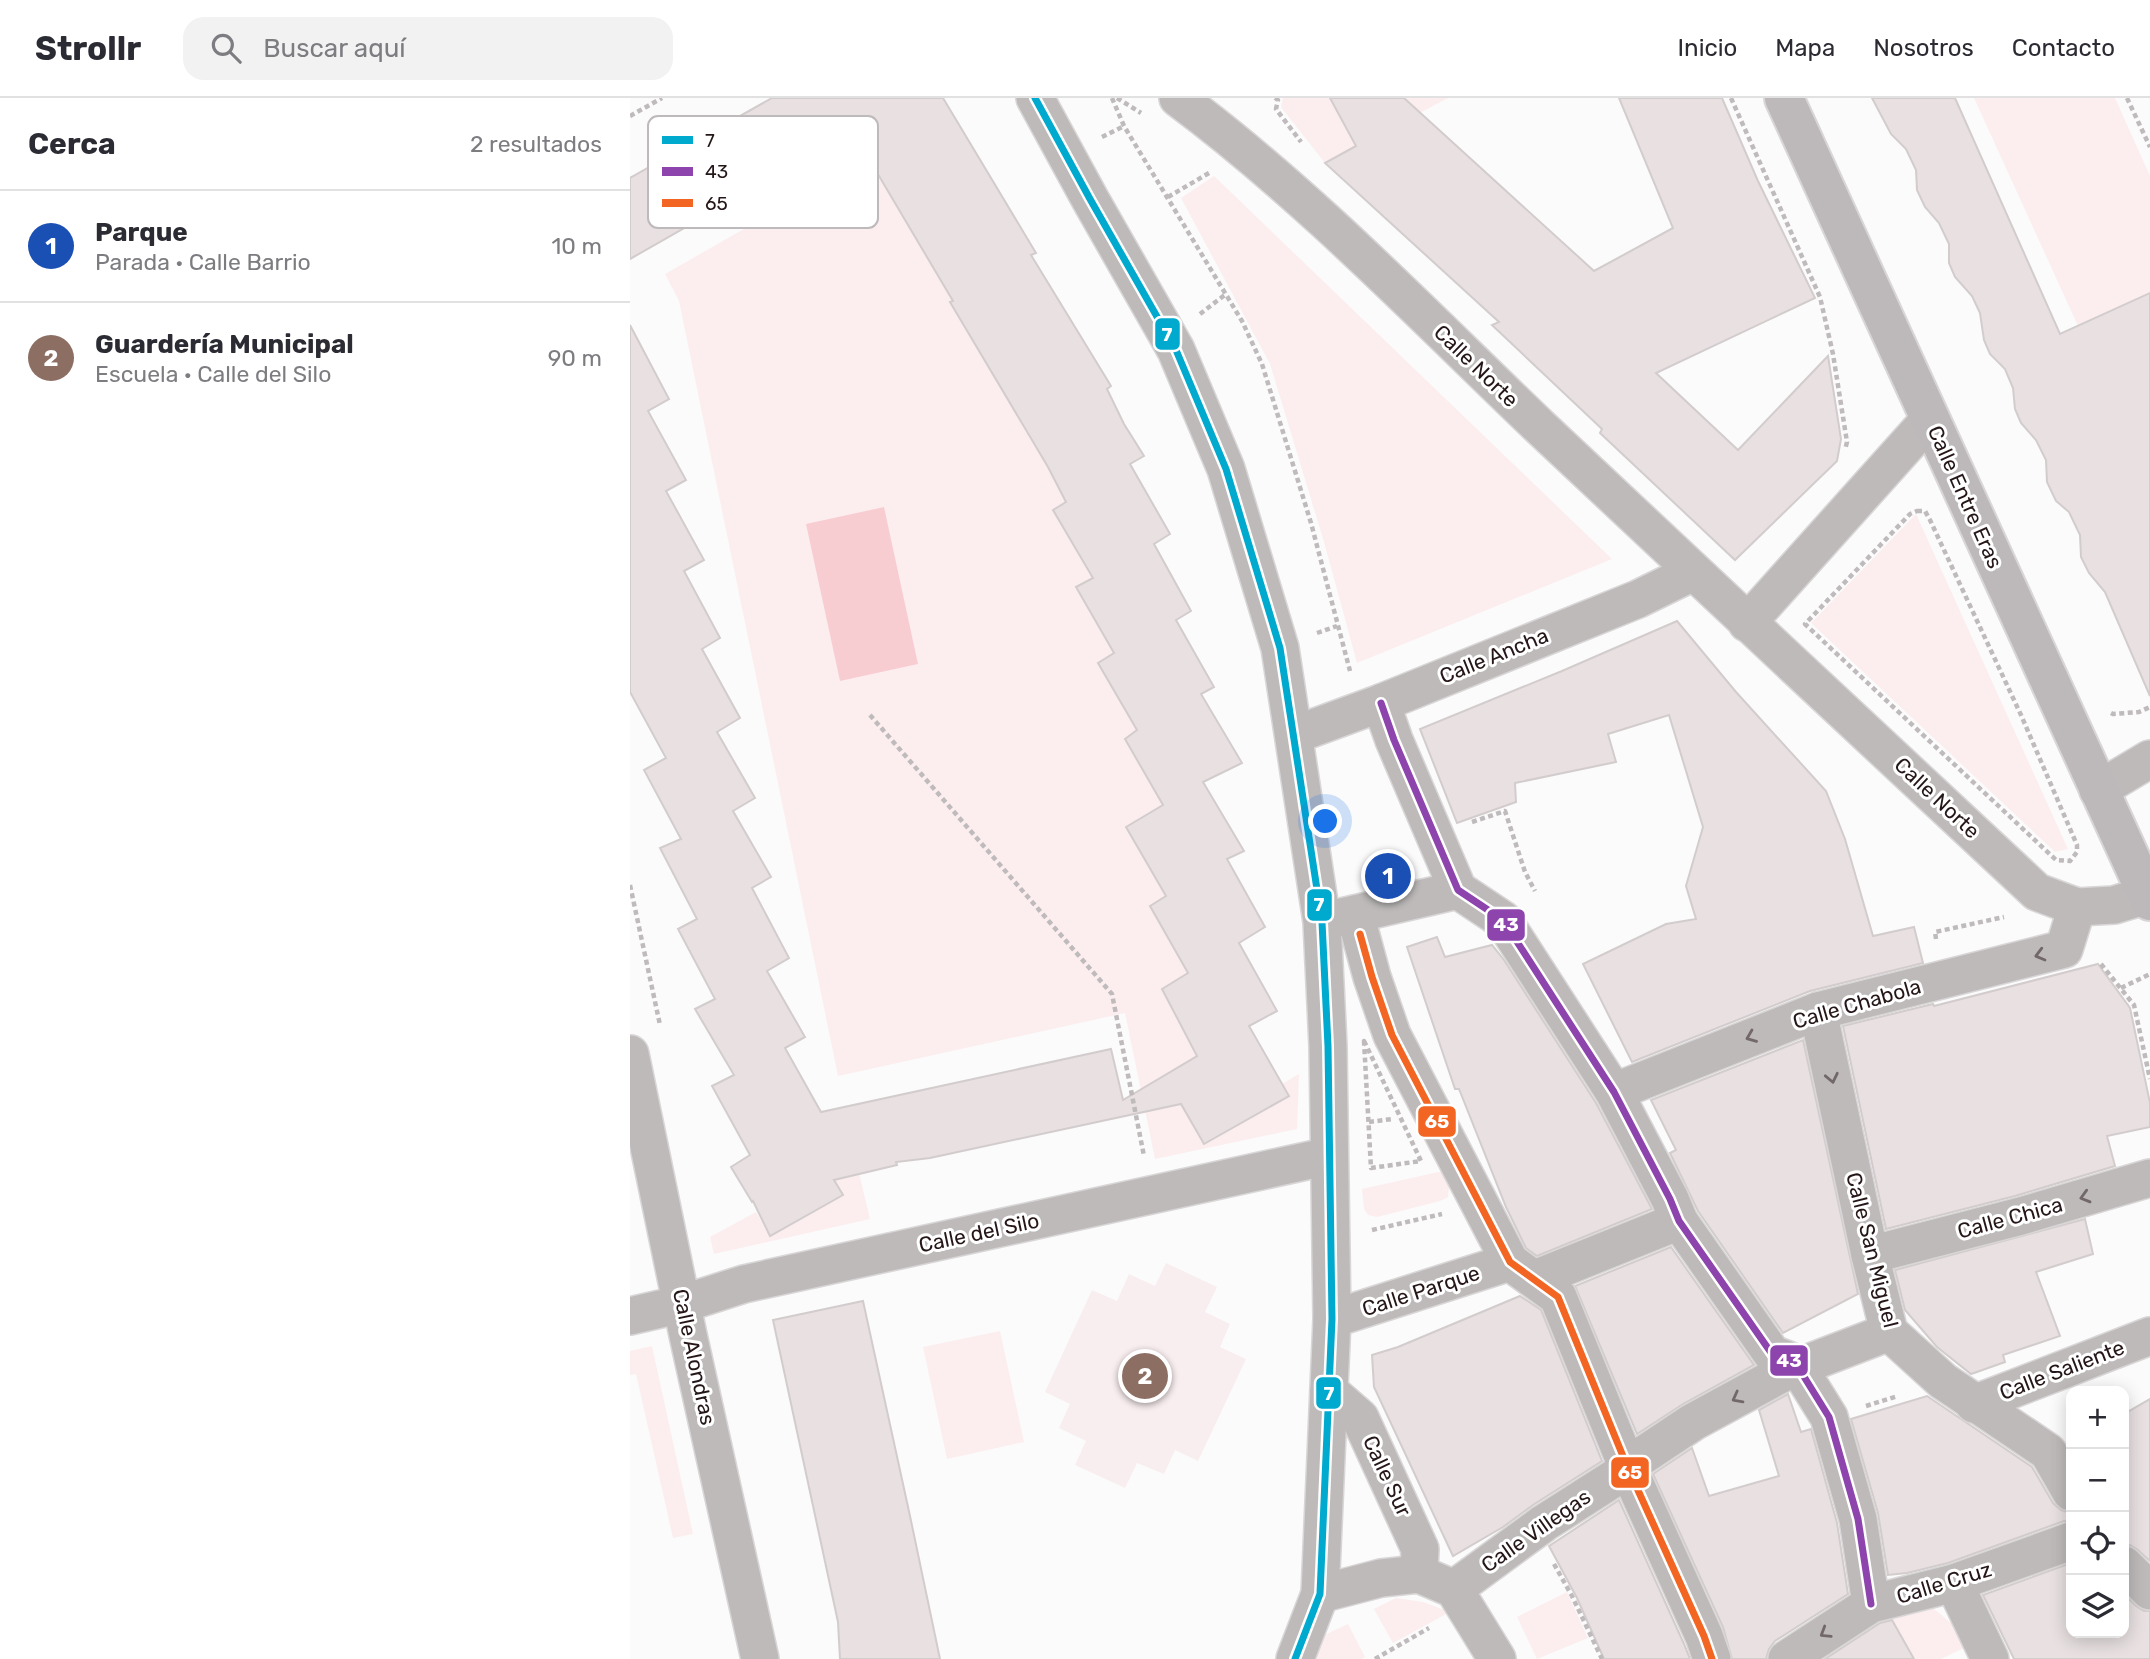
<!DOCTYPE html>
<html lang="es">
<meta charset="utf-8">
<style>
:root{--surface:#fff;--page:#f2f2f3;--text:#2b2b33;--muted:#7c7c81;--line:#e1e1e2;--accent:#706667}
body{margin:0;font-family:Rubik,sans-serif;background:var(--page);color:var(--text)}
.controls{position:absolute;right:21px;bottom:21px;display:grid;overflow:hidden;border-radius:14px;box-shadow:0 4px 18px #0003}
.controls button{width:63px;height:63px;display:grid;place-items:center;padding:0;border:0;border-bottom:2px solid var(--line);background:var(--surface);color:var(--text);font:35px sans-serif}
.you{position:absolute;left:696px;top:724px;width:24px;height:24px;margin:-18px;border:5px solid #fff;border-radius:50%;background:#1a73e8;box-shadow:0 0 0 10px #1a73e833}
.badge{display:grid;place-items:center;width:46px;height:46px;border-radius:50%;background:var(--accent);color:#fff;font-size:23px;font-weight:700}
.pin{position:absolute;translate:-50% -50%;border:4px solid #fff;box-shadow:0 2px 7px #0006}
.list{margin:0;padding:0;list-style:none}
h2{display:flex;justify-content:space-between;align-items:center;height:91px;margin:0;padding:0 28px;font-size:30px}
h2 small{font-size:23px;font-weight:400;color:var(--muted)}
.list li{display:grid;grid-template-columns:46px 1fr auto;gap:21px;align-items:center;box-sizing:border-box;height:112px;padding:0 28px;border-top:2px solid var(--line)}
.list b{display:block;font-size:26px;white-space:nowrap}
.list p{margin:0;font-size:23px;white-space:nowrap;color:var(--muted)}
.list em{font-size:23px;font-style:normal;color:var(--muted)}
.icon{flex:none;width:38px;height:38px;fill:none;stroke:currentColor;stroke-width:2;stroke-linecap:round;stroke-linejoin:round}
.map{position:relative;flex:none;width:1520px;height:1561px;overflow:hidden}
header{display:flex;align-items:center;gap:42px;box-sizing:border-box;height:98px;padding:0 35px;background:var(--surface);border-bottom:2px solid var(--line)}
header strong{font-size:33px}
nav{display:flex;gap:38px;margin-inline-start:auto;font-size:24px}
.search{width:490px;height:63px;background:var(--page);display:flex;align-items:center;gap:18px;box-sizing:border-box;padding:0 24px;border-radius:21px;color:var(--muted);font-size:26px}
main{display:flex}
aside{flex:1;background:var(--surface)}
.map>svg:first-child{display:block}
</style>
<header>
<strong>Strollr</strong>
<div class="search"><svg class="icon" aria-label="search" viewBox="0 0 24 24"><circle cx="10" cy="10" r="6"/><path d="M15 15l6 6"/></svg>Buscar aquí</div>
<nav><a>Inicio</a><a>Mapa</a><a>Nosotros</a><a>Contacto</a></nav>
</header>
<main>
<aside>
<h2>Cerca<small>2 resultados</small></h2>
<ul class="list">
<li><span class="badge" style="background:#1a4fb4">1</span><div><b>Parque</b><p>Parada · Calle Barrio</p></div><em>10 m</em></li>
<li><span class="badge" style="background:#8d6e63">2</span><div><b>Guardería Municipal</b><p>Escuela · Calle del Silo</p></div><em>90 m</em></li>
</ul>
</aside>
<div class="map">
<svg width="1520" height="1561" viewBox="0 0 1520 1561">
<rect width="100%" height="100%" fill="#fbfbfb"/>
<path fill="#f9eeef" d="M536 1165 587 1189 575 1214 600 1226 590 1249 616 1261 568 1363 545 1352 534 1376 507 1365 495 1390 445 1367 456 1343 429 1330 440 1306 415 1294 462 1192 487 1203 499 1176 525 1188Z"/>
<g fill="#fceeef">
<path d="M653 0H700L709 16 739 0H818L695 65 651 9Z"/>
<path d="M1344 0H1485L1520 78V195L1448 228Z"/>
<path d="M243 68 323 203 320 205 418 369 436 404 423 412 463 480 446 489 484 555 469 565 508 631 495 641 533 707 496 729 537 798 558 875 532 891 567 958 535 978 575 1046 652 986 669 976 667 1031 525 1061 495 915 208 978 49 203 35 176 221 70 224 78Z"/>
<path d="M584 78 982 461 727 565 694 444 640 266 551 100Z"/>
<path d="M1286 416 1438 751 1425 754 1181 525Z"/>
<path d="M194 1064 229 1075 240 1121 84 1156 80 1139 126 1114 140 1138 213 1097Z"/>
<path d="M813 1073 819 1089 818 1099 810 1103 747 1119 738 1117 734 1111 732 1091Z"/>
<path d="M370 1233 394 1344 317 1361 293 1249Z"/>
<path d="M22 1248 63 1436 43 1440 6 1276 0 1277V1253Z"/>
<path d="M937 1494 958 1540 907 1561 887 1519Z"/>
<path d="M766 1500 793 1504 820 1514 763 1545 744 1511Z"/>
<path d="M1304 1511 1332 1534 1336 1549 1311 1561H1284L1262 1521 1274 1514Z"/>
<path d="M718 1526 735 1559 731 1561H682L690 1539Z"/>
</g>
<path fill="#f8cdd2" d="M254 409 288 566 210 583 176 426Z"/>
<g fill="#e8e0e1" stroke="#d3cccd" stroke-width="2">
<path d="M142 0H313L406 155 401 157 481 288 477 291 494 326 514 358 500 366 540 436 524 446 561 513 546 522 584 589 571 596 612 665 573 684 614 753 597 761 635 829 609 845 647 913 619 928 659 998 574 1046 551 1006 300 1060 266 1064 267 1067 204 1082 213 1097 140 1138 123 1103 122 1104 101 1069 120 1057 82 988 104 977 65 911 85 901 48 831 67 821 30 750 51 741 14 672 36 660 0 594V227L39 301 18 313 56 382 36 393 74 462 54 473 90 540 72 551 110 620 87 634 125 700 103 713 141 779 122 790 159 860 137 873 175 939 155 950 191 1014 481 951 493 1002 567 958 532 891 558 875 520 808 536 798 496 729 533 707 495 641 507 632 468 565 484 555 446 489 463 480 423 412 436 404 418 369 320 204 323 203 223 34 0 161V80Z"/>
<path d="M700 0H774L964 173 1043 130 989 0H1092L1128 83 1185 200 1026 275 1108 352 1198 258 1211 341 1207 363 1105 462 970 335 972 331 862 227 869 224 695 65 726 48Z"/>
<path d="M1242 0H1325L1430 236 1520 195V598L1475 494 1459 475 1451 459 1450 437 1439 414 1426 403 1417 384 1416 362 1406 342 1391 325 1385 311 1383 290 1375 271 1360 256 1354 242 1350 215 1342 198 1325 179 1319 165V146L1309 125 1295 109 1287 92 1286 72 1276 51 1261 36Z"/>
<path d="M1047 523 1106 594 1196 693 1215 741 1243 838 1284 829 1293 865 1180 893 1002 964 953 866 1036 826 1066 821 1056 788 1073 729 1039 617 978 636 986 664 885 685 886 704 827 725 790 631 932 573Z"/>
<path d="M807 839 815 859 862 847 874 862 966 1005 1022 1111 907 1158 896 1150 876 1109 829 991H825L777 849Z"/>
<path d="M1468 866 1500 910 1520 1005V1029L1477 1038 1485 1068 1385 1098 1256 1131 1213 928 1303 906 1304 908Z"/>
<path d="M1173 942 1228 1196 1153 1235 1068 1113 1040 1055 1046 1052 1021 1002Z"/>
<path d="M1455 1121 1463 1156 1406 1174 1430 1238 1373 1257 1375 1264 1341 1276 1307 1249 1275 1212 1265 1172Z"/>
<path d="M1041 1149 1124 1267 1053 1306 1007 1336 945 1188Z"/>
<path d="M890 1198 911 1212 972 1363 903 1407 873 1429 823 1458 744 1289 742 1257 768 1249Z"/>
<path d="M233 1203 280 1418 310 1561H210L208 1524 143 1222Z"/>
<path d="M1158 1296 1171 1334 1181 1331 1207 1425 1218 1496 1145 1543 1139 1551 1136 1561H1102L1093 1529 1023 1376 1062 1350 1079 1398 1149 1378 1129 1312Z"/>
<path d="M1297 1298 1402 1369 1423 1405 1431 1412 1441 1415V1423H1434L1318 1465 1277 1475 1258 1477 1248 1415 1221 1321Z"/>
<path d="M1520 1301V1463L1508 1452 1500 1447H1494V1316Z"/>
<path d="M989 1402 1054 1546 1060 1561H974L947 1500 919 1448Z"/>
<path d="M1441 1465V1535H1494V1496L1506 1508 1514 1513H1520V1561H1384L1353 1497Z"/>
<path d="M1262 1522 1284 1561H1195L1250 1525Z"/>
</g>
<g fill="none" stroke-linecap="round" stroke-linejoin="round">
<g stroke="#d9d6d7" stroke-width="40">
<g id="street">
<path d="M405 0 460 101 546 252 596 371 650 550 692 824 698 948 702 1221 690 1496 665 1561"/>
<path d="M548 0C677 96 793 217 909 328 1074 484 1241 639 1407 794L1447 809 1484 807 1517 797"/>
<path d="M1117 525 1300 321"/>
<path d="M751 605 764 642 828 792 873 822 984 994 1040 1101 1049 1123 1142 1256 1158 1262 1168 1269 1199 1319 1228 1421 1241 1506"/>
<path d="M664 637 751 605 1008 501 1063 474"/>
<path d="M1468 692 1520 661"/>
<path d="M725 816 742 879 762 937 880 1164 928 1199 997 1368 1074 1538 1082 1561"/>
<path d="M703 821 828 792"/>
<path d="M1188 913 1240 1157 1259 1234 1313 1283 1418 1354 1441 1394"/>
<path d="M0 956 58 1237 130 1561"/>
<path d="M984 994 1188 913 1434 851 1447 809"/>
<path d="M1240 1157 1391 1118 1520 1080"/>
<path d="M905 1181 1049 1123"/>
<path d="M0 1218 52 1206 114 1186 699 1058"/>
<path d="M702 1221 880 1164"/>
<path d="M699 1293 730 1320 790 1451 789 1476"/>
<path d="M1344 1306 1520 1238"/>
<path d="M1494 1467 1520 1493"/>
<path d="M1324 1485 1360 1561"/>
<path d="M824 1491 914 1425 986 1379 997 1368 1063 1324 1155 1274 1259 1234"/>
<path d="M690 1496 751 1480 789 1476 824 1491 867 1561"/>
<path d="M1157 1561 1241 1506 1324 1485 1441 1443"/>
</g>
</g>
<g stroke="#d9d6d7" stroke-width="42">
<path id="secondary" d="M1154 0 1520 803"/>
</g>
<g stroke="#bfbabb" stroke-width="4.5" stroke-dasharray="5 3.5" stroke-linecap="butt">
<path d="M482 0 494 28 612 223 632 266 681 425 720 573"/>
<path d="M487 0 511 15"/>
<path d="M645 0 648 2 646 11 671 44"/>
<path d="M1101 0 1190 199 1203 256 1217 344 1215 352"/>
<path d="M1497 0 1520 49"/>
<path d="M0 18 32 0"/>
<path d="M472 39 494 28"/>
<path d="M538 99 579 75"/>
<path d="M570 216 596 196"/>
<path d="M1287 413H1295L1300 422 1391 617 1447 747V754L1440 763 1426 762 1175 526 1280 416Z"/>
<path d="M687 535 707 528"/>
<path d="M1481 615 1483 616 1509 614 1520 609"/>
<path d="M240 617 482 896 514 1058"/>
<path d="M842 724 875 713 895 774 905 793"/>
<path d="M0 787 30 927"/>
<path d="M1306 841 1305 834 1374 819"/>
<path d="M1471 866 1504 907 1520 981"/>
<path d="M1491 890 1520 876"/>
<path d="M734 943 737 949 791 1063 741 1070Z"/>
<path d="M739 1024 762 1021"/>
<path d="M742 1132 812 1116"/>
<path d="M1236 1308 1268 1298"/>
<path d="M924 1466 942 1498 972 1561"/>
<path d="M745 1561 799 1530"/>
</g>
<use href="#street" stroke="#bebaba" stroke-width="37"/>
<use href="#secondary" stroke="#bdb9ba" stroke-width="38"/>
<g stroke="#fff" stroke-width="12">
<path id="bus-1" d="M405 0 460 101 546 252 596 371 650 550 692 824 698 948 702 1221 690 1496 665 1561"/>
</g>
<g stroke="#fff" stroke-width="12">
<path id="bus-2" d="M751 605 764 642 828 792 873 822 984 994 1040 1101 1049 1123 1142 1256 1158 1262 1168 1269 1199 1319 1228 1421 1241 1506"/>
</g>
<g stroke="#fff" stroke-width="12">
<path id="bus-3" d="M730 836 742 879 762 937 880 1164 928 1199 997 1368 1074 1538 1082 1561"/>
</g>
<use href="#bus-1" stroke="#00a9ce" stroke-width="7"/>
<use href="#bus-2" stroke="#8e44ad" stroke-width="7"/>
<use href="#bus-3" stroke="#f26522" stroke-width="7"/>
</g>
<defs><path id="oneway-chevron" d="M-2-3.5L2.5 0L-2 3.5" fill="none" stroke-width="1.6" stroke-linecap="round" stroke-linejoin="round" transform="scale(1.75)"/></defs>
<g stroke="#726869">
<use href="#oneway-chevron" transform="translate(1410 857) rotate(165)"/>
<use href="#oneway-chevron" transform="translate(1121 939) rotate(158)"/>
<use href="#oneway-chevron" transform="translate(1202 980) rotate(78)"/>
<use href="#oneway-chevron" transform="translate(1455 1099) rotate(164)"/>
<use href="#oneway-chevron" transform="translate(1107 1300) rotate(152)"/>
<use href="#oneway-chevron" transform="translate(1195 1535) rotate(148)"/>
</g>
<g text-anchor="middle" stroke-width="6" stroke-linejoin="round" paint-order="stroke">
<g font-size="21" fill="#251618" stroke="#fff">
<text transform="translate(846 268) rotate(44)" y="7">Calle Norte</text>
<text transform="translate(1335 399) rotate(66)" y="7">Calle Entre Eras</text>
<text transform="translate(864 558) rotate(-22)" y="7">Calle Ancha</text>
<text transform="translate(1307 700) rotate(43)" y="7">Calle Norte</text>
<text transform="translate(1227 906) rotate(-16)" y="7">Calle Chabola</text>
<text transform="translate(1380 1120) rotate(-15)" y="7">Calle Chica</text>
<text transform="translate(349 1135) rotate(-12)" y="7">Calle del Silo</text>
<text transform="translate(1242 1152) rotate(76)" y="7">Calle San Miguel</text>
<text transform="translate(791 1193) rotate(-18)" y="7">Calle Parque</text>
<text transform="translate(64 1259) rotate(78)" y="7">Calle Alondras</text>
<text transform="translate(1432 1272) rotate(-21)" y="7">Calle Saliente</text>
<text transform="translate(757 1378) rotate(65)" y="7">Calle Sur</text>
<text transform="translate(906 1433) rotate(-35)" y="7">Calle Villegas</text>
<text transform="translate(1314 1485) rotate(-17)" y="7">Calle Cruz</text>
</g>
</g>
<rect x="18" y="18" width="230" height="112" rx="10" fill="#fff" stroke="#beb9ba" stroke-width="2"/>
<rect x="32" y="38" width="31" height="8" fill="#00a9ce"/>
<rect x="32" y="69" width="31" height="9" fill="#8e44ad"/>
<rect x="32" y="101" width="31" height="8" fill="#f26522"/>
<g font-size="19" fill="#251618">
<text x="75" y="49">7</text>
<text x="75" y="80">43</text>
<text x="75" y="112">65</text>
</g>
<g stroke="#fff" stroke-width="2.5">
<rect x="524" y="219" width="27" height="34" rx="7" fill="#00a9ce"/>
<rect x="676" y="790" width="27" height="34" rx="7" fill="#00a9ce"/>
<rect x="856" y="810" width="40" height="34" rx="7" fill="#8e44ad"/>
<rect x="787" y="1007" width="40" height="33" rx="7" fill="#f26522"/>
<rect x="1139" y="1246" width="40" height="33" rx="7" fill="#8e44ad"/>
<rect x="685" y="1278" width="27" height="34" rx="7" fill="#00a9ce"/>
<rect x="980" y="1358" width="40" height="33" rx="7" fill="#f26522"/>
</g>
<g font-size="19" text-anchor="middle" font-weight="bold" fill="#fff">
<text x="537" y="243">7</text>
<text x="689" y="813">7</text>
<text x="876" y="833">43</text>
<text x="807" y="1030">65</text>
<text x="1159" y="1269">43</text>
<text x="699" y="1302">7</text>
<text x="1000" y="1381">65</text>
</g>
</svg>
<div class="controls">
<button>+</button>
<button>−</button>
<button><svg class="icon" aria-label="locate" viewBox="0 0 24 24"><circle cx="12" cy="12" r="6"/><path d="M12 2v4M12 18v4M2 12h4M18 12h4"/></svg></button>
<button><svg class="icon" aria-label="layers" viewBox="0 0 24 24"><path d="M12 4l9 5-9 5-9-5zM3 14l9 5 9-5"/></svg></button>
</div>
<div class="you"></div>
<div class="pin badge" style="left:758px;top:778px;background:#1a4fb4">1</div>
<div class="pin badge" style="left:515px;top:1278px;background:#8d6e63">2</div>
</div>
</main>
